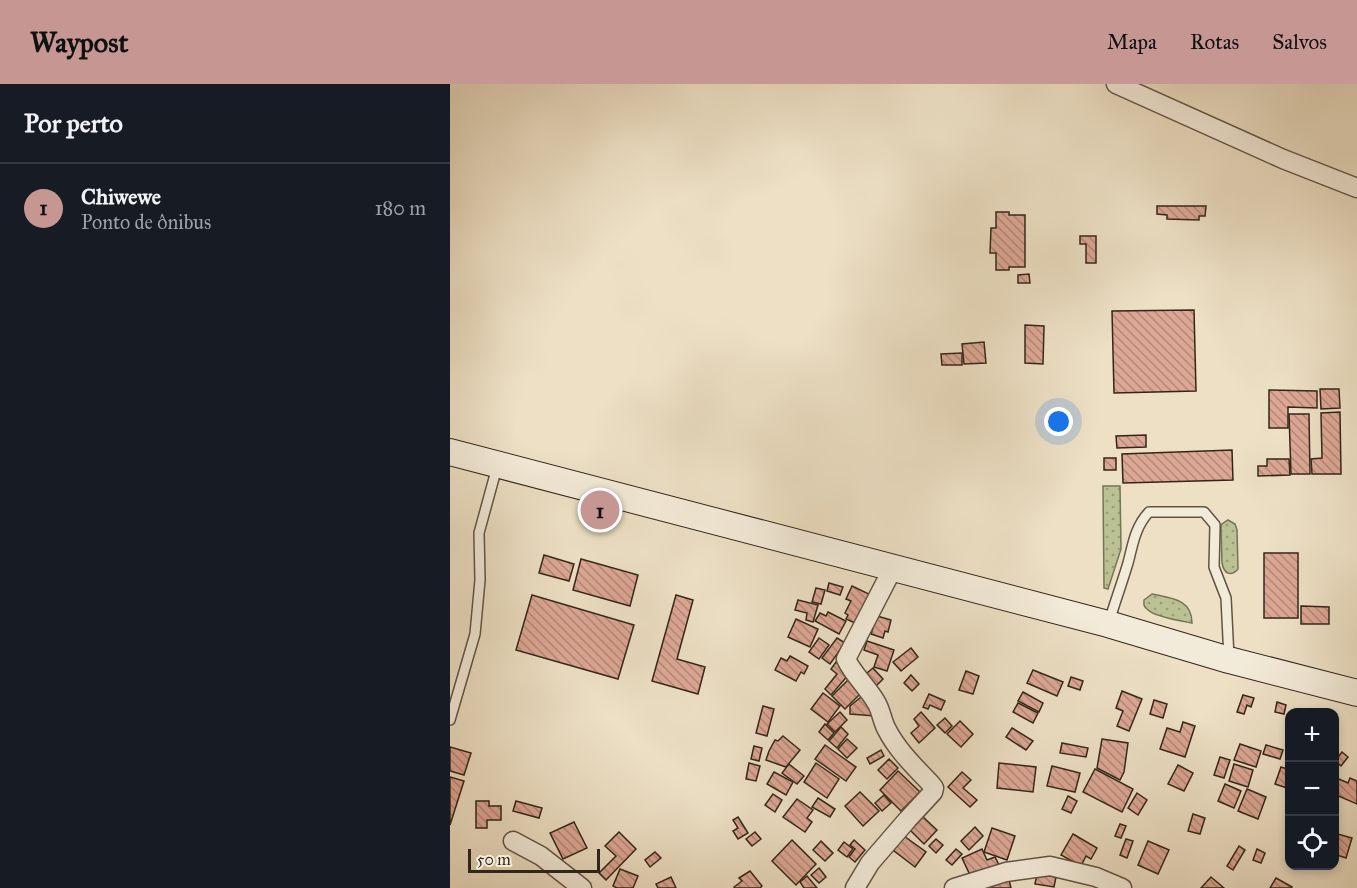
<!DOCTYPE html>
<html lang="pt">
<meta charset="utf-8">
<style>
:root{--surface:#171b24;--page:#242831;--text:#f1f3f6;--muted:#9ea1a6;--line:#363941;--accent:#c59692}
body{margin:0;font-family:"IM FELL Great Primer",serif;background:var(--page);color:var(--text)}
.controls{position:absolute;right:18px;bottom:18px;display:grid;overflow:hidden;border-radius:12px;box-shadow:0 3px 9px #0003}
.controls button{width:54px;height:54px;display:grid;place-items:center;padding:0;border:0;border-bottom:2px solid var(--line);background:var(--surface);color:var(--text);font:30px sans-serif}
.scale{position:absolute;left:18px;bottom:15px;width:132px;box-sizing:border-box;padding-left:6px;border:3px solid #332618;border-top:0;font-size:16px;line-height:21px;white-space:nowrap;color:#332618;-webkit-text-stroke:4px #f3ebd9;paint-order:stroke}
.you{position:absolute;left:609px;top:338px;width:21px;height:21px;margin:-15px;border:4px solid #fff;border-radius:50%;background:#1a73e8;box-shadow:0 0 0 9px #1a73e833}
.badge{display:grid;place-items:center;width:39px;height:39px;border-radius:50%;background:var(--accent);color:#111;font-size:20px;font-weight:700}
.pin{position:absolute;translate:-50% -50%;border:3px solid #fff;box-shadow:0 2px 6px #0006}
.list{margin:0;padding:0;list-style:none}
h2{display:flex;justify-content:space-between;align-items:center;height:78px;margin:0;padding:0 24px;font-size:26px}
h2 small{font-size:20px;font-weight:400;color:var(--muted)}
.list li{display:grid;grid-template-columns:39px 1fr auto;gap:18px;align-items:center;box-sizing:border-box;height:90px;padding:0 24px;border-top:2px solid var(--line)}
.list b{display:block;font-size:22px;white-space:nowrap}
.list p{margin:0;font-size:20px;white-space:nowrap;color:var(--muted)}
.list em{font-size:20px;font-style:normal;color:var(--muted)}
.icon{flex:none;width:33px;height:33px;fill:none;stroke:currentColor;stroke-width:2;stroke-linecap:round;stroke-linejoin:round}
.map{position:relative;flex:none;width:907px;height:804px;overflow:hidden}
header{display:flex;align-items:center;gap:36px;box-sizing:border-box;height:84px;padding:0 30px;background:var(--accent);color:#111}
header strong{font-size:28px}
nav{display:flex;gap:33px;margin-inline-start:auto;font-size:21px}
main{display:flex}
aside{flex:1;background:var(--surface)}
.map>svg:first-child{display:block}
</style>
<header>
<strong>Waypost</strong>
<nav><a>Mapa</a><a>Rotas</a><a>Salvos</a></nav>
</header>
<main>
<aside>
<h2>Por perto<small></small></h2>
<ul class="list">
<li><span class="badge">1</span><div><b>Chiwewe</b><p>Ponto de ônibus</p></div><em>180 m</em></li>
</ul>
</aside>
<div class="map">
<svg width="907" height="804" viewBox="0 0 907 804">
<defs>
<pattern id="grass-dots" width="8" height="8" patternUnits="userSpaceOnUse" patternTransform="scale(1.5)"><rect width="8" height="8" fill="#bac293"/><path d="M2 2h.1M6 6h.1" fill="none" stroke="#989d77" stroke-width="1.8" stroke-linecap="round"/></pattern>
<pattern id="building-back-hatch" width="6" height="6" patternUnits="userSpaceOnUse" patternTransform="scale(1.5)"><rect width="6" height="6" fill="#dda795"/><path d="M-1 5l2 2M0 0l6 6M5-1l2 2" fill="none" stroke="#b48879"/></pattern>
</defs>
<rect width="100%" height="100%" fill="#ede0c5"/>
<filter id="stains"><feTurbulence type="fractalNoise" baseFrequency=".00333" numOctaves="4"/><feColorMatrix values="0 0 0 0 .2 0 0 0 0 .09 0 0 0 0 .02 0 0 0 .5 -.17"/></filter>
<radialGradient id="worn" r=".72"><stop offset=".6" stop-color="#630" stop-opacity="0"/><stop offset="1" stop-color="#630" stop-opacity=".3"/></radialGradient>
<g fill="url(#grass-dots)" stroke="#767456" stroke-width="1.5">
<path d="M653 402H670L671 465 658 505 654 504Z"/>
<path d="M778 436 785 440 787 446 788 485C781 493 774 490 772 479L771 443 772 440Z"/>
<path d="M702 510C721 514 742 515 742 539 731 537 704 533 697 525 693 522 694 520 694 516Z"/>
</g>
<g fill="url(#building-back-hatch)" stroke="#332618" stroke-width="1.5">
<path d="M707 122H756L755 132H749V136L717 135V131L707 130Z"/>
<path d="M546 128H559V131H575V183H559V186H546V169H540L541 144H546Z"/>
<path d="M630 152H646V179H636V160H630Z"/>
<path d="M579 190 580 199H568V191Z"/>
<path d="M744 226 746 307 664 309 662 227Z"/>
<path d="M575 241 594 242 593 280 575 279Z"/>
<path d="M534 258 536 279 514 280 512 260Z"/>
<path d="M512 269V281H492L491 270Z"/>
<path d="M870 305H889L890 324 871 325Z"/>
<path d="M819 306 867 307V324L838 323V344H819Z"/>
<path d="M890 328 891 390H862L861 375 872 374 871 329Z"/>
<path d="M839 330H859L860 390H841Z"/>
<path d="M696 351V363L667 364 666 352Z"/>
<path d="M782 366 783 396 673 399 672 370Z"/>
<rect x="654" y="374" width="12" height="12"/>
<path d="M817 375H839L840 391 808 392V382H817Z"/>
<rect x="814" y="469" width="34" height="65"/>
<path d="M94 471 124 480 119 497 89 489Z"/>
<path d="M131 475 188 491 180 522 123 506Z"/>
<path d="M379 499 393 503 390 511 377 507Z"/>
<path d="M402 502 421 511 407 540 396 535 398 531 395 529 401 517 396 515Z"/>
<path d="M366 504 375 506 371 520 362 518Z"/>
<path d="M82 511 184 541 168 595 66 566Z"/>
<path d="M226 511 243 516 227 575 255 583 248 610 202 597Z"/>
<path d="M348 516 368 521 363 538 356 536 357 529 345 526Z"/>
<path d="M851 522 879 523V540H851Z"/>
<path d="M378 528 396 537 389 550 365 537 370 529 376 532Z"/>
<path d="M427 532 441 536 438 548 435 547 433 554 421 550Z"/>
<path d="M346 535 368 545 360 563 338 553Z"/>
<path d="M369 554 379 561 369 575 359 568Z"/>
<path d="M387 554 395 559 380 580 372 574Z"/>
<path d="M417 557 444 566 437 587 424 583 428 571 414 566Z"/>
<path d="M461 564 468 573 451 587 443 578Z"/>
<path d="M340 572 358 582 354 590 351 588 346 597 325 586 331 574 337 577Z"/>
<path d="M386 578 400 589 381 611 375 605 387 590 381 585Z"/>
<path d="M423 584 433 595 425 603 411 594Z"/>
<path d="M583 586 613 598 607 612 577 599Z"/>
<path d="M516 587 529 592 523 610 509 606Z"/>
<path d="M461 591 469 600 462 607 454 599Z"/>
<path d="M402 592 415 605 395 625 382 612Z"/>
<path d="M621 593 633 597 630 606 618 602Z"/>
<path d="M672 607 692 615 679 647 667 642 673 627 666 624Z"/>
<path d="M573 608 593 619 589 628 568 617Z"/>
<path d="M373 609 390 622 378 638 361 625Z"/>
<path d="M416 609 425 632 400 630V622Z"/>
<path d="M479 610 495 617 491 626 480 621 478 625 473 623Z"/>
<path d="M793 611 804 614 801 623 797 621 794 630 787 628Z"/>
<path d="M704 616 717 620 713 634 700 630Z"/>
<path d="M827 618 836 621 834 630 825 628Z"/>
<path d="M568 619 588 629 583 639 563 628Z"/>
<path d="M313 622 324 625 317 652 306 649Z"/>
<path d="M390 628 397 636 385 648 377 640Z"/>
<path d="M471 628 485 644 469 659 461 649 469 642 464 635Z"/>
<path d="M495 634 502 642 495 649 487 641Z"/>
<path d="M510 637 523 650 511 663 497 650Z"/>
<path d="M733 638 745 642 735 673 710 665 717 644 730 648Z"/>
<path d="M375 640 384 649 378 656 369 648Z"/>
<path d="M391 643 398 650 387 664 379 657Z"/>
<path d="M562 644 583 657 576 666 556 653Z"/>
<path d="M333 652 350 666 336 683 316 676 319 667 325 656 328 657Z"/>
<path d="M397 655 407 664 397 674 388 665Z"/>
<path d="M652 655 678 659 674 688 670 696 647 684Z"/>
<path d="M612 659 638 664 636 673 610 669Z"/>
<path d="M790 660 811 667 806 683 784 676Z"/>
<path d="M375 661 406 683 396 697 365 675Z"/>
<path d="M816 661 833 666 830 675 813 670Z"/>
<path d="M304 662 312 664 309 677 301 675Z"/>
<path d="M0 663 21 669 14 691 0 687Z"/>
<path d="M431 666 434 672 420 680 417 674Z"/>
<path d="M892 668 898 673 891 682 885 677Z"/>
<path d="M770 673 780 676 774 694 764 691Z"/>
<path d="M439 675 448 684 437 695 428 686Z"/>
<path d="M299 679 310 682 306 697 296 695Z"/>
<path d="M366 679 389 695 377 714 354 698Z"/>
<path d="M549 679 586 683 583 708 547 704Z"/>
<path d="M339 680 354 692 347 700 332 689Z"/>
<path d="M784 680 803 686 798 703 779 697Z"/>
<path d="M728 681 743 689 734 707 718 700Z"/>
<path d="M602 682 630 689 625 708 597 702Z"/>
<path d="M831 683 840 686V705L825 700Z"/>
<path d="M645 685 683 705 672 728 633 708Z"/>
<path d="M448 687 470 708 451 727 430 706Z"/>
<path d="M324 688 343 698 336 711 317 700Z"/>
<path d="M512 688 521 696 513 704 527 716 520 723 498 703Z"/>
<path d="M0 693 14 697 0 741Z"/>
<path d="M884 693 898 699 900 694 907 697V720L884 710Z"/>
<path d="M775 700 791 707 784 724 768 717Z"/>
<path d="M797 705 816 713 808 735 788 727Z"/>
<path d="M410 708 429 727 413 742 395 722Z"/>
<path d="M687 709 697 716 688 731 678 724Z"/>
<path d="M323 710 332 716 325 728 315 721Z"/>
<path d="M434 711 441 719 432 727 425 719Z"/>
<path d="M618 712 627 717 621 729 612 725Z"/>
<path d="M368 714 385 725 380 733 362 723Z"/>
<path d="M347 715 363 726 357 734 362 738 355 748 333 733Z"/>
<path d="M26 717H39V722H51V736H37V744H26Z"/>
<path d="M66 717 92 724 89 734 63 727Z"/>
<path d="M743 730 755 734 750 750 738 747Z"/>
<path d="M472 732 487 746 474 760 459 745Z"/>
<path d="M288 733 298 749 288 755 283 747 288 744 283 736Z"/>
<path d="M124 738 137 764 113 775 100 749Z"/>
<path d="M670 740 676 742 671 754 665 752Z"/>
<path d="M525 743 533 752 519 766 511 757Z"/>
<path d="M542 744 565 752 557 776 534 768Z"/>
<path d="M169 748 186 765 156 796 149 789 166 772 155 762Z"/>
<path d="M305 748 311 755 302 762 296 755Z"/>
<path d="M884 749 902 754 896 774 884 770Z"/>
<path d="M623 750 647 764 641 775 636 772 631 782 611 771Z"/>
<path d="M454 752 476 768 465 783 443 766Z"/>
<path d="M486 755 493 761 486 769 479 762Z"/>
<path d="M676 755 683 757 677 774 670 771Z"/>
<path d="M342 756 366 780 346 801 322 777Z"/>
<path d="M404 756 415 766 405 778 399 773 405 765 400 761Z"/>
<path d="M371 757 383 769 375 777 363 766Z"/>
<path d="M698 757 719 766 708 790 688 781Z"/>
<path d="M394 758 403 765 397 773 388 766Z"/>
<path d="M789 762 795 766 783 786 777 782Z"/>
<path d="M506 765 512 770 502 781 496 776Z"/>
<path d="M532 765 537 776 545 773 551 785 521 793 512 774Z"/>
<path d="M807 765 815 769 811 779 803 776Z"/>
<path d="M205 768 211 774 200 783 195 776Z"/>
<path d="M369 784 376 793 369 799 361 791Z"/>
<path d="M170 785 188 792 183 804H167L163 802Z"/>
<path d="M300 787 312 802 310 804H284V803L292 797 289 794Z"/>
<path d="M587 790 606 793 604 803 585 800Z"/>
<path d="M357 792 367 804H354L350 798Z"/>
<path d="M221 793 226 804H208L206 800Z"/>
<path d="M761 793 774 804H751Z"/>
<path d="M826 794 842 803 841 804H820Z"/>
<path d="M559 796 561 804H532Z"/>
</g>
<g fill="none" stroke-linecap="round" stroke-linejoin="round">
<g stroke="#625443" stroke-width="12">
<g id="service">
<path d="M659 538C665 518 672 499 678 479 683 460 685 443 699 428H754L765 441 764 483 776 514 779 574"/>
<path d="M0 636 25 550 30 496 29 449 47 383"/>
</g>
</g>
<g stroke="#625443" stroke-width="21">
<g id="minor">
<path d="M666 0 833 75 907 104"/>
<path d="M63 757 91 772 132 804"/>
<path d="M405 804 420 779 458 735 483 708 484 704 481 700C464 682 447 666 436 644 432 636 431 626 426 618 418 604 402 589 396 575L443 484"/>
<path d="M504 804 556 788 600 782 646 793 672 804"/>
</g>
</g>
<g stroke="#332618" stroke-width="28">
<path id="secondary" d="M0 368 658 540 779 576 907 609"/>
</g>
<use href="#service" stroke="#f3ebd9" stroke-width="9"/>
<use href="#minor" stroke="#f3ebd9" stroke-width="18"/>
<use href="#secondary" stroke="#f3ebd9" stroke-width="26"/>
</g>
<rect width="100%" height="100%" filter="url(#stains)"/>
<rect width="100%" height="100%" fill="url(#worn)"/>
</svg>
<div class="controls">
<button>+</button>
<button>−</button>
<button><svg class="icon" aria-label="locate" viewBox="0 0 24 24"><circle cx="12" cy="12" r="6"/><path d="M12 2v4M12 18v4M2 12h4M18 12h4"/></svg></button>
</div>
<div class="scale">50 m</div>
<div class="you"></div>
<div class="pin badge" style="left:150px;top:426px">1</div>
</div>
</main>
